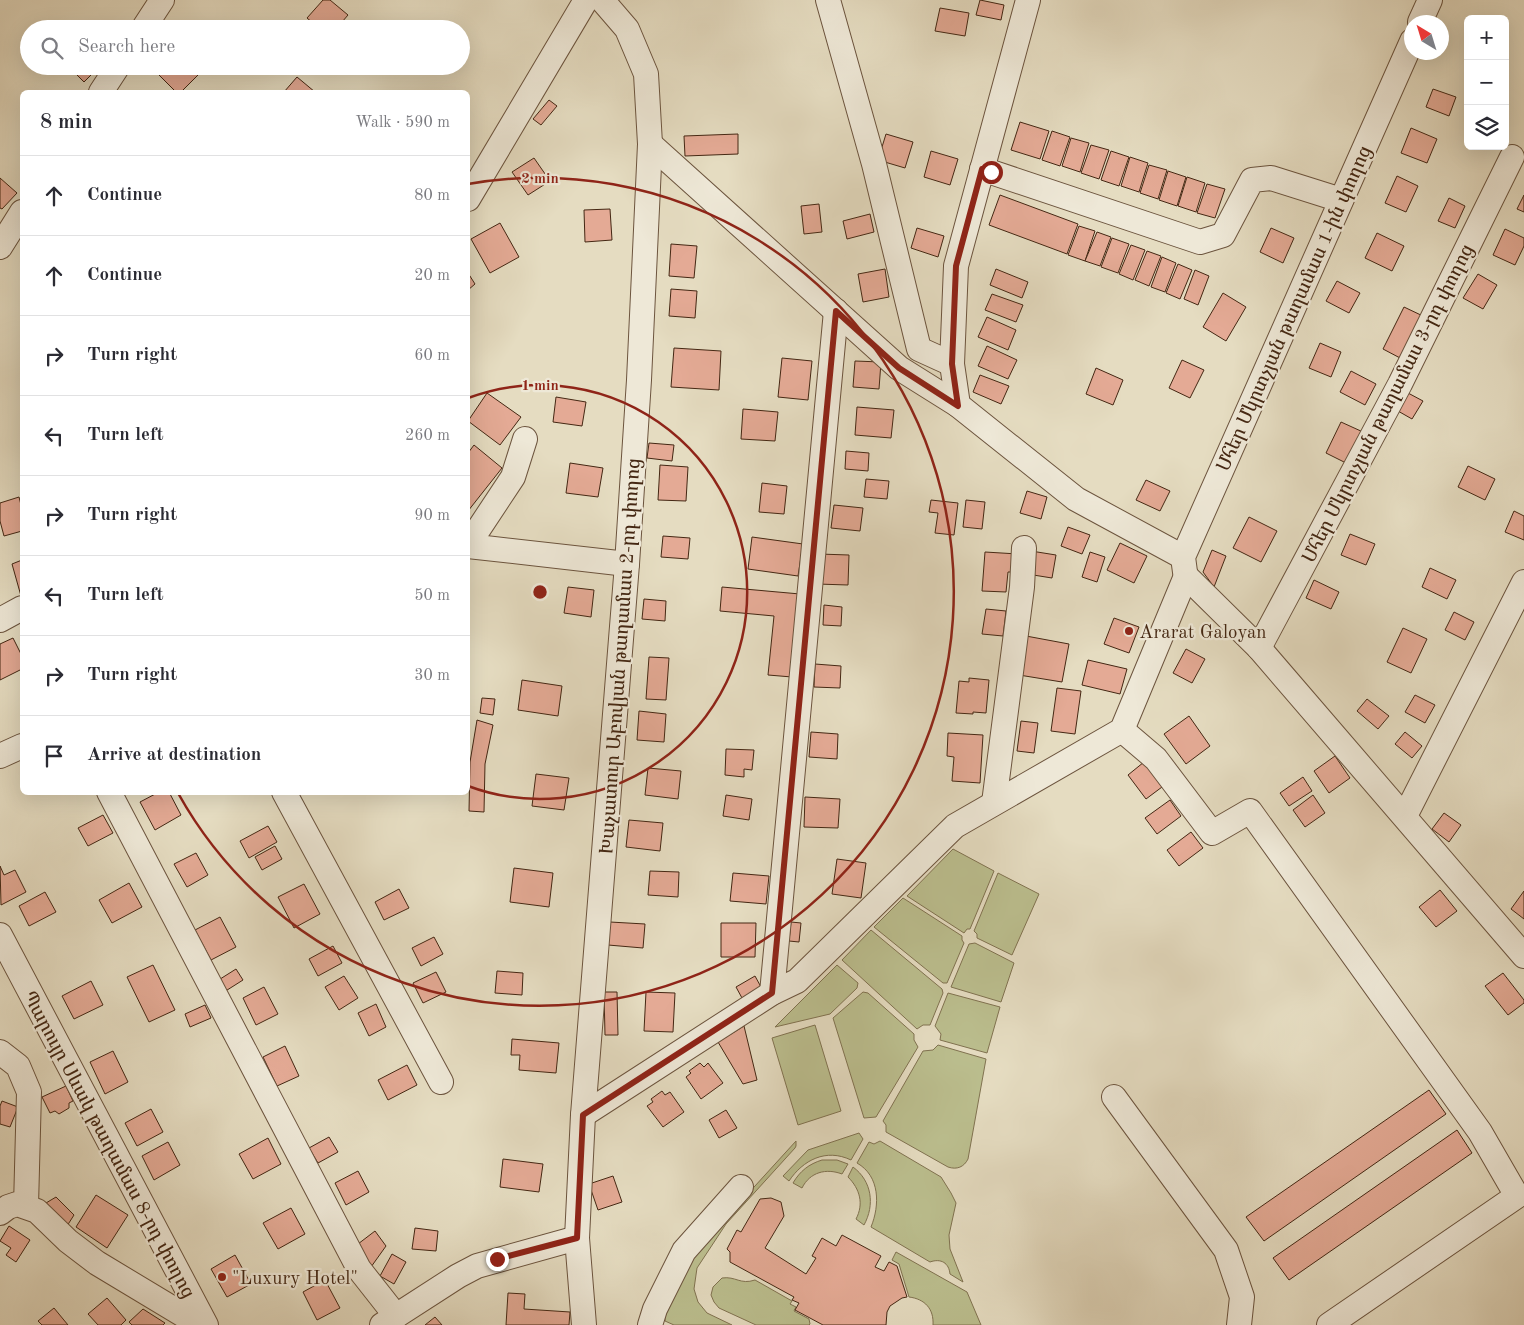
<!DOCTYPE html>
<meta charset="utf-8">
<style>
:root{--surface:#fff;--page:#f2f2f3;--text:#2b2b33;--muted:#7c7c81;--line:#e1e1e2}
body{margin:0;font-family:"Old Standard TT","Noto Serif Armenian",serif;background:var(--page);color:var(--text)}
.controls{position:absolute;right:15px;top:15px;display:grid;overflow:hidden;border-radius:8px;box-shadow:0 5px 20px #0002}
.controls button{width:45px;height:45px;display:grid;place-items:center;padding:0;border:0;border-bottom:1px solid var(--line);background:var(--surface);color:var(--text);font:25px sans-serif}
.compass{position:absolute;left:1404px;top:15px;width:45px;height:45px;border-radius:50%;background:var(--surface);box-shadow:0 5px 20px #0002;rotate:322deg}
.stop{position:absolute;width:15px;height:15px;margin:-11px;border:4px solid #8f2418;border-radius:50%;background:#fff}
.stop.end{background:#8f2418;border-color:#fff;box-shadow:0 1px 5px #0008}
.list{margin:0;padding:0;list-style:none}
h2{display:flex;justify-content:space-between;align-items:center;height:65px;margin:0;padding:0 20px;font-size:21px}
h2 small{font-size:16px;font-weight:400;color:var(--muted)}
.list li{display:grid;grid-template-columns:32px 1fr auto;gap:15px;align-items:center;box-sizing:border-box;height:80px;padding:0 20px;border-top:1px solid var(--line)}
.list b{display:block;font-size:19px;white-space:nowrap}
.list em{font-size:16px;font-style:normal;color:var(--muted)}
.icon{flex:none;width:28px;height:28px;fill:none;stroke:currentColor;stroke-width:2;stroke-linecap:round;stroke-linejoin:round}
.map{position:relative;flex:none;width:1524px;height:1325px;overflow:hidden}
.search{position:absolute;background:var(--surface);box-shadow:0 5px 20px #0002;left:20px;top:20px;width:450px;height:55px;display:flex;align-items:center;gap:12px;box-sizing:border-box;padding:0 18px;border-radius:28px;color:var(--muted);font-size:19px}
.panel{position:absolute;background:var(--surface);box-shadow:0 5px 20px #0002;left:20px;top:90px;width:450px;height:705px;border-radius:8px}
.map>svg:first-child{display:block}
</style>
<div class="map">
<svg width="1524" height="1325" viewBox="0 0 1524 1325">
<rect width="100%" height="100%" fill="#e5dcc1"/>
<filter id="stains"><feTurbulence type="fractalNoise" baseFrequency=".004" numOctaves="4"/><feColorMatrix values="0 0 0 0 .2 0 0 0 0 .09 0 0 0 0 .02 0 0 0 .5 -.17"/></filter>
<radialGradient id="worn" r=".72"><stop offset=".6" stop-color="#630" stop-opacity="0"/><stop offset="1" stop-color="#630" stop-opacity=".3"/></radialGradient>
<g fill="#bbbe8e" stroke="#807250">
<path d="M953 849 994 871 970 929H967L964 933 907 896Z"/>
<path d="M998 873 1039 894 1012 955 977 938V934L974 931Z"/>
<path d="M903 898 962 936V940L964 943 947 983H943L874 927Z"/>
<path d="M871 930 942 989 943 993 930 1025H923L917 1029 842 960Z"/>
<path d="M975 943 1014 963 1001 1002 951 987 969 944Z"/>
<path d="M837 965 858 983 857 988 830 1014 775 1027Z"/>
<path d="M863 992 868 993 914 1034V1040L918 1047 876 1117 864 1118 833 1018Z"/>
<path d="M948 993 1000 1007 987 1053 940 1040 941 1034 935 1026Z"/>
<path d="M815 1025 841 1111 798 1125 772 1038Z"/>
<path d="M938 1045 986 1059 968 1159C964 1167 957 1170 948 1167L886 1132V1125L883 1121 923 1051 933 1050Z"/>
<path d="M859 1133 863 1139 851 1160C826 1148 803 1160 789 1181L783 1176 808 1150Z"/>
<path d="M796 1141V1146L795 1148 726 1224 697 1268 694 1289 698 1302 707 1313 732 1325H674L665 1321V1311L693 1254Z"/>
<path d="M880 1141 941 1177 951 1193 956 1203 949 1235 950 1249 963 1282 950 1274C949 1263 941 1258 930 1262L871 1227C880 1205 880 1176 857 1163L869 1142 874 1144Z"/>
<path d="M822 1160H837L848 1164 842 1174C826 1168 810 1172 802 1188L793 1183C800 1171 809 1164 822 1160Z"/>
<path d="M853 1167C872 1181 875 1205 864 1225L856 1219C864 1204 860 1189 848 1177Z"/>
<path d="M896 1252 967 1292 981 1325H933C934 1309 925 1299 909 1297L899 1264 892 1260Z"/>
<path d="M722 1278C736 1276 740 1285 755 1280L792 1301 790 1304 796 1307 794 1311 809 1319 810 1324 809 1325H756L719 1308 714 1302 711 1295 713 1287Z"/>
</g>
<g fill="#e4aa95" stroke="#442713">
<path d="M323 0H330L348 15 336 29H320L307 18Z"/>
<path d="M980 0 1004 5 1001 20 976 15Z"/>
<path d="M940 8 969 13 965 36 935 31Z"/>
<path d="M68 66H98L99 67 84 82Z"/>
<path d="M162 66H170L177 74 185 66H192L199 74 181 92H176L156 72Z"/>
<path d="M297 77 315 92H284Z"/>
<path d="M1433 89 1456 97 1449 116 1426 107Z"/>
<path d="M549 100 557 106 541 125 533 119Z"/>
<path d="M1020 122 1049 131 1040 159 1011 150Z"/>
<path d="M1411 128 1437 139 1427 163 1401 153Z"/>
<path d="M1052 131 1070 137 1060 166 1042 160Z"/>
<path d="M738 134V154L685 156 684 136Z"/>
<path d="M886 134 913 142 905 168 878 160Z"/>
<path d="M1071 138 1089 143 1080 172 1062 166Z"/>
<path d="M1091 145 1109 150 1099 179 1081 173Z"/>
<path d="M931 151 958 159 950 185 924 177Z"/>
<path d="M1111 151 1129 157 1119 186 1101 180Z"/>
<path d="M1130 157 1148 163 1139 192 1121 186Z"/>
<path d="M534 158 550 181 528 195 512 172Z"/>
<path d="M1149 165 1167 170 1158 199 1140 193Z"/>
<path d="M1168 171 1186 177 1177 206 1159 200Z"/>
<path d="M1397 176 1418 186 1406 212 1385 203Z"/>
<path d="M1187 177 1205 183 1196 212 1178 206Z"/>
<path d="M0 178 17 193 2 209 0 208Z"/>
<path d="M1207 184 1225 189 1215 218 1197 213Z"/>
<path d="M1000 195 1078 224 1067 254 989 225Z"/>
<path d="M1524 195V212L1517 209Z"/>
<path d="M1449 198 1465 206 1455 228 1438 221Z"/>
<path d="M819 204 822 232 804 234 801 206Z"/>
<path d="M610 209 612 240 585 242 584 210Z"/>
<path d="M870 214 874 232 847 239 843 221Z"/>
<path d="M500 223 519 257 490 273 471 239Z"/>
<path d="M1079 226 1095 231 1085 261 1068 255Z"/>
<path d="M917 228 944 236 938 257 911 248Z"/>
<path d="M1271 228 1294 238 1283 263 1260 252Z"/>
<path d="M1505 229 1524 238V246L1515 265 1493 255Z"/>
<path d="M1097 232 1111 237 1100 266 1085 261Z"/>
<path d="M1377 233 1404 246 1392 271 1365 258Z"/>
<path d="M1112 238 1129 244 1118 273 1101 267Z"/>
<path d="M671 244 697 246 694 278 669 276Z"/>
<path d="M1131 245 1145 250 1133 280 1119 274Z"/>
<path d="M1147 251 1161 256 1149 286 1135 280Z"/>
<path d="M1162 257 1176 263 1165 292 1151 287Z"/>
<path d="M1178 264 1192 270 1180 299 1166 293Z"/>
<path d="M885 269 889 297 863 302 858 274Z"/>
<path d="M996 269 1028 282 1022 298 990 285Z"/>
<path d="M1195 270 1209 276 1198 305 1184 299Z"/>
<path d="M468 273 475 284 468 290Z"/>
<path d="M1478 274 1497 285 1483 309 1463 298Z"/>
<path d="M1337 281 1360 293 1349 313 1326 301Z"/>
<path d="M671 289 697 291 695 318 669 316Z"/>
<path d="M1223 293 1246 307 1226 341 1203 327Z"/>
<path d="M992 294 1023 305 1016 322 985 310Z"/>
<path d="M1404 307 1425 317 1402 359 1383 349Z"/>
<path d="M987 317 1016 330 1008 350 978 337Z"/>
<path d="M1320 343 1341 352 1331 377 1309 368Z"/>
<path d="M987 346 1017 360 1008 379 978 366Z"/>
<path d="M674 348 721 351 719 390 671 387Z"/>
<path d="M782 358 812 361 808 400 778 397Z"/>
<path d="M1182 360 1204 370 1190 398 1169 388Z"/>
<path d="M855 361 881 362 879 389 853 387Z"/>
<path d="M1096 368 1123 380 1113 405 1086 394Z"/>
<path d="M1351 371 1376 384 1365 405 1340 392Z"/>
<path d="M980 375 1009 386 1001 404 973 392Z"/>
<path d="M487 393 521 417 500 445 468 421Z"/>
<path d="M1408 393 1423 401 1412 419 1398 411Z"/>
<path d="M556 397 586 402 582 426 553 422Z"/>
<path d="M857 407 894 410 891 438 855 435Z"/>
<path d="M743 409 778 412 775 441 741 439Z"/>
<path d="M1341 422 1363 432 1348 464 1326 453Z"/>
<path d="M649 443 674 445 672 461 647 458Z"/>
<path d="M474 445 502 468 468 511V453Z"/>
<path d="M846 451 869 453 868 471 845 469Z"/>
<path d="M570 463 603 468 598 497 566 493Z"/>
<path d="M660 465 688 467 686 501 658 500Z"/>
<path d="M1468 466 1495 479 1485 500 1458 487Z"/>
<path d="M866 479 889 481 887 499 864 497Z"/>
<path d="M1146 480 1170 491 1160 511 1136 500Z"/>
<path d="M762 483 787 486 784 514 759 512Z"/>
<path d="M1027 491 1047 497 1041 519 1020 513Z"/>
<path d="M19 497 22 509V531L4 536 0 521V503Z"/>
<path d="M931 500 958 503 954 535 935 533 938 513 929 512Z"/>
<path d="M966 500 985 502 982 529 963 527Z"/>
<path d="M834 505 863 508 860 531 831 528Z"/>
<path d="M1514 511 1524 516V540L1505 532Z"/>
<path d="M1249 517 1277 531 1261 562 1233 548Z"/>
<path d="M1068 527 1090 535 1082 554 1061 546Z"/>
<path d="M1350 534 1375 544 1366 565 1341 555Z"/>
<path d="M663 536 690 538 688 559 661 557Z"/>
<path d="M752 537 803 544 798 576 748 569Z"/>
<path d="M1120 543 1147 556 1134 583 1107 570Z"/>
<path d="M1212 550 1226 556 1214 587 1203 572Z"/>
<path d="M1031 551 1056 555 1052 578 1027 574Z"/>
<path d="M985 552 1018 554 1017 572H1008L1006 592 982 591Z"/>
<path d="M1090 552 1105 557 1097 582 1082 577Z"/>
<path d="M819 554 849 555 848 585 817 584Z"/>
<path d="M22 560V595L21 596 12 564Z"/>
<path d="M1430 568 1456 580 1447 599 1422 587Z"/>
<path d="M1314 580 1339 592 1331 609 1306 598Z"/>
<path d="M568 587 594 590 591 617 564 613Z"/>
<path d="M722 587 800 594 792 677 768 675 774 616 720 611Z"/>
<path d="M644 599 666 601 665 621 642 619Z"/>
<path d="M824 605 842 607 841 626 823 625Z"/>
<path d="M986 609 1006 611 1003 636 982 634Z"/>
<path d="M1454 612 1474 622 1465 640 1445 630Z"/>
<path d="M1114 618 1139 627 1129 653 1104 644Z"/>
<path d="M1403 628 1427 639 1411 673 1387 662Z"/>
<path d="M1026 636 1069 644 1062 682 1019 675Z"/>
<path d="M13 638 22 656V669L0 680V644Z"/>
<path d="M1186 649 1205 659 1192 683 1173 673Z"/>
<path d="M649 657 669 658 666 700 646 699Z"/>
<path d="M1088 660 1127 669 1120 694 1082 685Z"/>
<path d="M815 664 841 666 840 688 814 687Z"/>
<path d="M969 678 989 680 986 713 973 712V714L956 713 959 681 969 682Z"/>
<path d="M522 680 562 686 558 716 518 710Z"/>
<path d="M1057 688 1081 691 1075 734 1051 731Z"/>
<path d="M1415 695 1435 705 1425 723 1405 712Z"/>
<path d="M482 698 495 699 493 715 480 713Z"/>
<path d="M1367 699 1389 716 1378 729 1357 711Z"/>
<path d="M639 711 666 714 664 742 637 740Z"/>
<path d="M1189 716 1210 746 1186 764 1164 734Z"/>
<path d="M477 720 493 725 485 764 484 812 469 811 470 762Z"/>
<path d="M1021 721 1038 723 1034 753 1017 751Z"/>
<path d="M811 732 838 734 837 759 809 757Z"/>
<path d="M1405 732 1422 746 1412 758 1395 744Z"/>
<path d="M948 733 983 735 980 783 952 781 954 757 947 756Z"/>
<path d="M726 749 754 750 752 770 744 769V777L725 775Z"/>
<path d="M1335 756 1350 778 1329 793 1314 771Z"/>
<path d="M1144 762 1162 787 1146 799 1128 775Z"/>
<path d="M648 768 681 771 678 799 645 795Z"/>
<path d="M536 774 569 778 564 810 532 806Z"/>
<path d="M1303 777 1312 791 1289 806 1280 793Z"/>
<path d="M159 792H169L181 815 155 830 140 802Z"/>
<path d="M726 795 752 799 749 820 723 816Z"/>
<path d="M1313 795 1325 813 1305 827 1293 810Z"/>
<path d="M805 797 840 799 838 828 804 827Z"/>
<path d="M1170 800 1181 816 1157 834 1145 818Z"/>
<path d="M1444 813 1461 825 1449 842 1432 829Z"/>
<path d="M103 815 113 833 88 846 78 828Z"/>
<path d="M629 820 663 823 660 851 626 847Z"/>
<path d="M268 826 277 842 249 858 240 841Z"/>
<path d="M1191 832 1203 848 1179 866 1167 850Z"/>
<path d="M275 846 282 859 262 870 255 857Z"/>
<path d="M196 853 208 875 187 887 174 864Z"/>
<path d="M837 859 866 863 861 898 832 894Z"/>
<path d="M0 866 4 875 15 870 26 892 1 905Z"/>
<path d="M514 868 553 873 549 907 510 902Z"/>
<path d="M650 871 679 872 678 897 648 895Z"/>
<path d="M733 873 769 876 766 904 730 901Z"/>
<path d="M129 883 142 907 112 923 99 900Z"/>
<path d="M304 884 320 914 294 928 278 897Z"/>
<path d="M399 889 409 908 384 920 375 902Z"/>
<path d="M1440 890 1457 911 1436 927 1419 907Z"/>
<path d="M1524 891V919L1511 909Z"/>
<path d="M45 892 56 912 29 926 19 906Z"/>
<path d="M220 917 236 947 211 960 195 930Z"/>
<path d="M610 922 645 924 643 948 608 945Z"/>
<path d="M791 922 801 923 799 942 789 941Z"/>
<path d="M721 923H756L755 957H721Z"/>
<path d="M434 937 443 954 421 966 412 948Z"/>
<path d="M333 946 342 963 318 976 309 959Z"/>
<path d="M153 965 175 1010 149 1022 127 977Z"/>
<path d="M236 969 243 980 224 992 217 981Z"/>
<path d="M497 971 523 973 522 995 495 993Z"/>
<path d="M436 972 446 992 423 1003 413 983Z"/>
<path d="M1503 973 1524 1000V1003L1508 1015 1485 986Z"/>
<path d="M344 976 358 998 339 1010 325 987Z"/>
<path d="M755 976 761 987 742 998 736 987Z"/>
<path d="M91 981 103 1005 74 1019 62 996Z"/>
<path d="M264 987 278 1014 256 1025 243 998Z"/>
<path d="M604 992H617L618 1035H605Z"/>
<path d="M646 992 675 993 673 1032 644 1031Z"/>
<path d="M376 1004 386 1027 369 1036 358 1013Z"/>
<path d="M205 1005 211 1018 190 1027 185 1014Z"/>
<path d="M744 1026 757 1080 743 1084 718 1042Z"/>
<path d="M512 1039 559 1043 556 1073 519 1070 520 1055H511Z"/>
<path d="M285 1046 299 1076 277 1086 263 1057Z"/>
<path d="M113 1051 128 1082 105 1094 90 1062Z"/>
<path d="M700 1063 704 1067 708 1063 723 1083 701 1099 686 1077 691 1073 689 1071Z"/>
<path d="M407 1065 417 1085 388 1100 378 1080Z"/>
<path d="M66 1086 73 1101 69 1103V1108L59 1114 55 1111 50 1113 42 1097Z"/>
<path d="M1429 1090 1446 1114 1264 1241 1246 1217Z"/>
<path d="M662 1091 665 1095 670 1092 684 1112 663 1127 647 1106 653 1102 651 1099Z"/>
<path d="M2 1101 18 1107 10 1127 0 1124V1106Z"/>
<path d="M151 1109 163 1132 137 1146 125 1123Z"/>
<path d="M726 1110 737 1128 719 1138 709 1120Z"/>
<path d="M1457 1130 1472 1153 1289 1280 1273 1258Z"/>
<path d="M329 1137 338 1152 318 1163 309 1148Z"/>
<path d="M268 1138 281 1164 253 1179 239 1154Z"/>
<path d="M168 1142 180 1165 154 1180 142 1156Z"/>
<path d="M503 1159 543 1164 539 1192 500 1187Z"/>
<path d="M358 1171 369 1192 346 1205 335 1183Z"/>
<path d="M613 1176 622 1202 598 1210 589 1184Z"/>
<path d="M96 1195 128 1215 107 1248 76 1227Z"/>
<path d="M56 1197 74 1215 67 1226 52 1212 46 1203Z"/>
<path d="M771 1198 781 1202 784 1216 765 1248 806 1274 816 1258 812 1256 822 1238 836 1246 842 1235 881 1256 875 1267 884 1271 889 1262 897 1266 907 1297 902 1298 890 1306 887 1312 886 1325H823L795 1310 799 1303 792 1300 794 1297 730 1262V1252L727 1249 737 1230 741 1232 760 1199Z"/>
<path d="M291 1208 305 1234 278 1249 263 1223Z"/>
<path d="M9 1226 30 1240 16 1262 6 1255 11 1248 0 1241Z"/>
<path d="M415 1228 438 1231 436 1251 412 1249Z"/>
<path d="M375 1231 386 1246 371 1267 358 1244Z"/>
<path d="M392 1254 406 1262 394 1284 380 1276Z"/>
<path d="M235 1255 251 1284 227 1297 211 1269Z"/>
<path d="M325 1280 340 1308 317 1320 303 1292Z"/>
<path d="M508 1293 525 1294 524 1309 570 1312 569 1325H506Z"/>
<path d="M107 1298 126 1320 121 1325H98L88 1314Z"/>
<path d="M54 1308 68 1325H42L38 1321Z"/>
<path d="M143 1309 165 1323 163 1325H132L129 1322Z"/>
<path d="M435 1317 442 1325H425Z"/>
</g>
<g fill="none" stroke-linecap="round" stroke-linejoin="round">
<g stroke="#6c543e" stroke-width="26">
<g id="minor">
<path d="M828 0 874 164 919 349 952 364"/>
<path d="M1028 0 956 266 952 364 958 405 1076 499 1183 557"/>
<path d="M1420 22 1430 0"/>
<path d="M143 29 162 0"/>
<path d="M101 92 118 66"/>
<path d="M650 144 899 368 958 405"/>
<path d="M982 169 1200 242 1223 235 1252 180 1271 178 1341 200"/>
<path d="M468 199 586 0"/>
<path d="M0 247 22 212"/>
<path d="M468 545 513 477 525 439"/>
<path d="M468 546 627 564"/>
<path d="M1185 572 1183 557 1412 41"/>
<path d="M1186 576 1259 648 1524 956"/>
<path d="M0 620 22 608"/>
<path d="M1259 648 1400 384 1512 157"/>
<path d="M1122 730 1156 759 1212 833 1250 811 1480 1132 1517 1196 1329 1325"/>
<path d="M0 756 22 746"/>
<path d="M109 792 359 1269 396 1316"/>
<path d="M284 792 441 1082"/>
<path d="M994 803 1022 587 1024 548"/>
<path d="M1405 816 1524 582"/>
<path d="M0 935 206 1325"/>
<path d="M772 993 836 311"/>
<path d="M0 1052 18 1066 29 1092 26 1206"/>
<path d="M1114 1097 1226 1250 1242 1297 1239 1325"/>
<path d="M583 1115 772 993 797 981 955 826 1122 730 1186 576"/>
<path d="M0 1213 8 1207 17 1204 37 1211 68 1241 97 1263 200 1325"/>
<path d="M382 1325 458 1276 477 1266 577 1238"/>
<path d="M584 1325 577 1238 583 1115 627 564 639 380 650 144 646 74 627 29 602 0"/>
<path d="M650 1325 655 1309 684 1251 741 1187"/>
</g>
</g>
<use href="#minor" stroke="#eee8d7" stroke-width="24"/>
</g>
<g fill="none" stroke-linecap="round" stroke-linejoin="round">
<path stroke="#8f2418" stroke-width="6" d="M497 1259 577 1238 583 1115 772 993 836 311 899 368 958 406 952 364 956 266 982 169 991 172"/>
</g>
<g fill="none" stroke="#8f2418" stroke-width="2.5">
<path d="M468 398A207 207 0 1 1 468 786"/>
<path d="M468 184A414 414 0 1 1 178 793"/>
</g>
<g fill="#8f2418" stroke="#eee8d7" stroke-width="2">
<circle cx="1129" cy="631" r="5"/>
<circle cx="222" cy="1277" r="5"/>
</g>
<g text-anchor="middle" stroke-width="4.5" stroke-linejoin="round" paint-order="stroke">
<g font-size="19" fill="#442713" stroke="#eee8d7">
<text transform="translate(1293 308) rotate(-66)" y="7">Մհեր Մկրտչյան թաղամաս 1-ին փողոց</text>
<text transform="translate(1387 403) rotate(-63)" y="7">Մհեր Մկրտչյան թաղամաս 3-րդ փողոց</text>
<text transform="translate(619 656) rotate(-86)" y="7">Խաչատուր Աբովյան թաղամաս 2-րդ փողոց</text>
<text transform="translate(110 1144) rotate(62)" y="7">Պարույր Սևակ թաղամաս 8-րդ փողոց</text>
</g>
<g font-size="19" fill="#442713" stroke="#eee8d7" text-anchor="start">
<text x="1139" y="638">Ararat Galoyan</text>
<text x="232" y="1284">"Luxury Hotel"</text>
</g>
</g>
<circle cx="540" cy="592" r="8" fill="#8f2418" stroke="#eee8d7" stroke-width="2.5"/>
<g font-size="15" text-anchor="middle" font-weight="bold" fill="#8f2418" stroke="#eee8d7" stroke-width="4.5" stroke-linejoin="round" paint-order="stroke">
<text x="540" y="183">2 min</text>
<text x="540" y="390">1 min</text>
</g>
<rect width="100%" height="100%" filter="url(#stains)"/>
<rect width="100%" height="100%" fill="url(#worn)"/>
</svg>
<div class="controls">
<button>+</button>
<button>−</button>
<button><svg class="icon" aria-label="layers" viewBox="0 0 24 24"><path d="M12 4l9 5-9 5-9-5zM3 14l9 5 9-5"/></svg></button>
</div>
<svg class="compass" viewBox="-18 -18 36 36"><path d="M0-13l5 13h-10z" fill="#e53935"/><path d="M0 13l5-13h-10z" fill="#7c7c81"/></svg>
<div class="stop" style="left:991px;top:172px"></div>
<div class="stop end" style="left:497px;top:1259px"></div>
<div class="search"><svg class="icon" aria-label="search" viewBox="0 0 24 24"><circle cx="10" cy="10" r="6"/><path d="M15 15l6 6"/></svg>Search here</div>
<section class="panel">
<h2>8 min<small>Walk · 590 m</small></h2>
<ul class="list">
<li><svg class="icon" aria-label="ahead" viewBox="0 0 24 24"><path d="M12 20V5M6 11l6-6 6 6"/></svg><div><b>Continue</b></div><em>80 m</em></li>
<li><svg class="icon" aria-label="ahead" viewBox="0 0 24 24"><path d="M12 20V5M6 11l6-6 6 6"/></svg><div><b>Continue</b></div><em>20 m</em></li>
<li><svg class="icon" aria-label="right" viewBox="0 0 24 24"><path d="M7 20v-9h11M14 6l5 5-5 5"/></svg><div><b>Turn right</b></div><em>60 m</em></li>
<li><svg class="icon" aria-label="left" viewBox="0 0 24 24"><path d="M17 20v-9H6M10 6l-5 5 5 5"/></svg><div><b>Turn left</b></div><em>260 m</em></li>
<li><svg class="icon" aria-label="right" viewBox="0 0 24 24"><path d="M7 20v-9h11M14 6l5 5-5 5"/></svg><div><b>Turn right</b></div><em>90 m</em></li>
<li><svg class="icon" aria-label="left" viewBox="0 0 24 24"><path d="M17 20v-9H6M10 6l-5 5 5 5"/></svg><div><b>Turn left</b></div><em>50 m</em></li>
<li><svg class="icon" aria-label="right" viewBox="0 0 24 24"><path d="M7 20v-9h11M14 6l5 5-5 5"/></svg><div><b>Turn right</b></div><em>30 m</em></li>
<li><svg class="icon" aria-label="arrive" viewBox="0 0 24 24"><path d="M6 21V4h12l-3 4 3 4H6"/></svg><div><b>Arrive at destination</b></div></li>
</ul>
</section>
</div>
